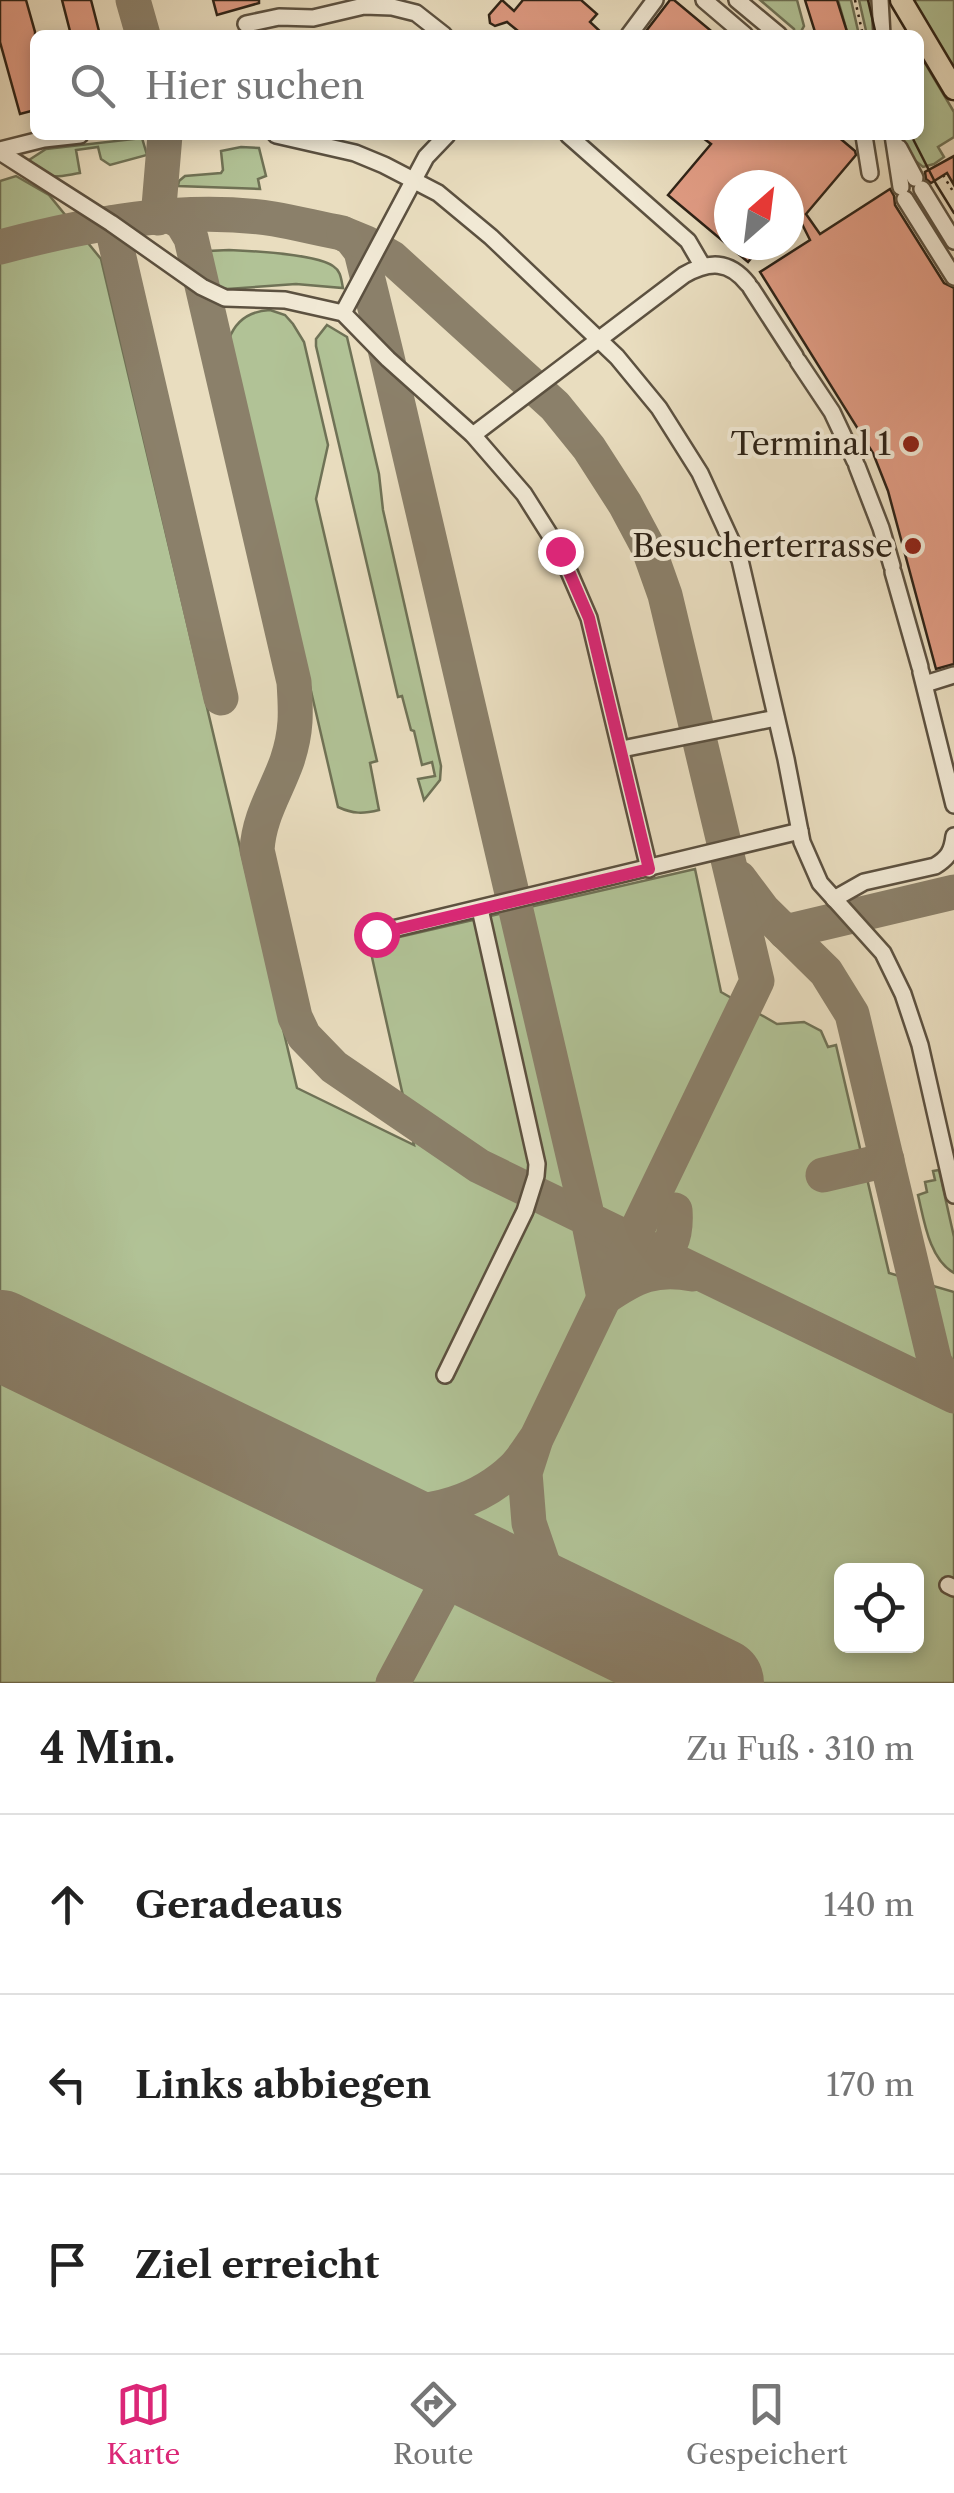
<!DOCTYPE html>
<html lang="de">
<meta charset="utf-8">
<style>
:root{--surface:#fff;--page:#f6f6f6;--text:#222;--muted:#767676;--line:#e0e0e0;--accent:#db2777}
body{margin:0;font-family:"Libre Caslon Text",serif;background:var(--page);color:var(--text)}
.controls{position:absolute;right:30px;bottom:30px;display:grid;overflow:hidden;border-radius:15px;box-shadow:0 5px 15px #0003}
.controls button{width:90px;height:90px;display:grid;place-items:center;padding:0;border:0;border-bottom:2px solid var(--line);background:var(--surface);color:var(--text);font:50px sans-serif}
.compass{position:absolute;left:714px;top:170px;width:90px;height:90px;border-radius:50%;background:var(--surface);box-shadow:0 5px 15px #0003;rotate:28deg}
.stop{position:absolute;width:30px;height:30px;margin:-22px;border:8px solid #db2777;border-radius:50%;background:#fff}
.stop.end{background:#db2777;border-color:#fff;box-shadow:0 2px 10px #0008}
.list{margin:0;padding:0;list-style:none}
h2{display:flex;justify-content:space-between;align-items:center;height:130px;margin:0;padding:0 40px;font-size:42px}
h2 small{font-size:32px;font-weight:400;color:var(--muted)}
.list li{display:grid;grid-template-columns:65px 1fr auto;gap:30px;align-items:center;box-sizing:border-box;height:180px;padding:0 40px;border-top:2px solid var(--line)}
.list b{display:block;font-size:38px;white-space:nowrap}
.list em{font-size:32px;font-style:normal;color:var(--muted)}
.icon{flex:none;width:55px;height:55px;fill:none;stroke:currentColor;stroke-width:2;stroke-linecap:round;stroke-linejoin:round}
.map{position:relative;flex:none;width:954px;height:1683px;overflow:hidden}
.search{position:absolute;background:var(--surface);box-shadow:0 5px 15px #0003;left:30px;right:30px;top:30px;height:110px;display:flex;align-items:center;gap:25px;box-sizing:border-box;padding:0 35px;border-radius:15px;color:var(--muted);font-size:38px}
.sheet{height:670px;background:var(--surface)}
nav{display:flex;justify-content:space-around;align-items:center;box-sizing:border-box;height:140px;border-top:2px solid var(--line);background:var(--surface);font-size:28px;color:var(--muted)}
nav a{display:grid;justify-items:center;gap:5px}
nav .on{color:var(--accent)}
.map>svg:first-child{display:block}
</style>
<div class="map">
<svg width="954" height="1683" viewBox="0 0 954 1683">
<rect width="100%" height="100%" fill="#e9ddbf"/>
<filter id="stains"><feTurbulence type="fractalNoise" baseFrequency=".002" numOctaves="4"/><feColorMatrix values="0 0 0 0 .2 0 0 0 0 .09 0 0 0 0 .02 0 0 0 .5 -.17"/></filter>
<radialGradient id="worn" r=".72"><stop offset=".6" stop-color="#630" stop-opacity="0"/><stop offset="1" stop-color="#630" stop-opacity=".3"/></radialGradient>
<g fill="#b1c296" stroke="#6f7256" stroke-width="2.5" fill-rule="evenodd">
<path d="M760 0H797L804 26 799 35H795L794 29Z"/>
<path d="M838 0H851L859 35H848Z"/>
<path d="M859 0H873L875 35H867Z"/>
<path d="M910 0H954V70Z"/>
<path d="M919 53 954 112V137L938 147 944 157 934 164 923 167 907 154 901 135H919Z"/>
<path d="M142 138 147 155 110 165 101 159 98 147 76 150 80 173C55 177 46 182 29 160L46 149Z"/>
<path d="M241 147 259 148 266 176 258 179 260 189 178 186 179 181 185 176 221 173 223 170 221 151Z"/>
<path d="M16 176 49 195 101 259 297 1088 414 1145 369 944 695 869 721 992 777 1024 804 1022 821 1031 828 1047 836 1045 889 1273 954 1292V1683H0V181ZM842 1570H916V1646H842Z"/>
<path d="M229 250C252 251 316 254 333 266 341 271 341 279 343 288L296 284 227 289 217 287 208 251Z"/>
<path d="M270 310 285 315 293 324 304 342 328 445 316 499 377 761 370 763 379 810C363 814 353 814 338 807L229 339C236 320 250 311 270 310Z"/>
<path d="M327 325 347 337 379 474 383 510 441 766 440 780 424 800 418 779 435 776 432 762 422 765 414 731 411 730 402 696 398 697 316 346V339Z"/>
<path d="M939 1170 954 1237V1273C929 1259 924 1220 918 1195L927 1192 925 1182 935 1180 933 1171Z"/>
</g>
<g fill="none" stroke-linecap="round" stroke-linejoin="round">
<g stroke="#8b806a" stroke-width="35">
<path d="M133 0 143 35"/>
<path d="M171 216 182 223 191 238 294 682C296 712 297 731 287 761 276 792 259 816 257 850L295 1017 304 1036 334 1067 479 1166 588 1219 604 1298C636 1276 655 1267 693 1274"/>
<path d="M158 218 165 135"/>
<path d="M111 223 221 698"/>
<path d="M0 247C88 224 183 205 274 219 297 223 320 229 342 233L351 238 361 251 386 353 588 1219 954 1396"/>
<path d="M739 878 763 910 826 972 852 1014 935 1363 954 1390"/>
<path d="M785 932 954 892"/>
<path d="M823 1175 887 1160"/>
<path d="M647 1267C670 1254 677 1237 675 1210"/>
<path d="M535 1442 525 1473 529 1523 544 1567 577 1608 621 1636"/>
<path d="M311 1486C334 1495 359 1507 384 1510 430 1517 481 1500 514 1468 523 1459 530 1447 537 1437L757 981 665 595 648 547 625 504 589 448 555 406 392 258 366 243 344 234"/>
<path d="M393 1683 460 1558"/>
</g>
<path stroke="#8b806a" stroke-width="90" d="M0 1335 719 1683"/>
</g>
<g fill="#e09b83" stroke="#2d2216" stroke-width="2.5">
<path d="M0 0H26L35 32V110L20 114 0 42Z"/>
<path d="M62 0H91L100 35H71Z"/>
<path d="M213 0H259V3L217 15Z"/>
<path d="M502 0 514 11 523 0H581L597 14 590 22 604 35H523L507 22 495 26 490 23 489 15Z"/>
<path d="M670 0H674L716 35H643Z"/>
<path d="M805 0H837L848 35H816Z"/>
<path d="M699 135H836L855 151 856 155 806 214 820 234 890 189 894 196 895 205 944 283 954 288V664L936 669 888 491 873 453 760 272 810 240 799 218 789 229V185H729V245H762L748 262 668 195 711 144Z"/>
<path d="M954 156V185L947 173 931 183 926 179 925 172Z"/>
</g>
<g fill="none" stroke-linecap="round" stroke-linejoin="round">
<g stroke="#5c5140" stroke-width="20">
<g id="minor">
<path d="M704 0 745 35"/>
<path d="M737 0 779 35"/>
<path d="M880 0 882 35"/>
<path d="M246 24 279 17 313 18 364 6 392 7 416 13 444 35"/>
<path d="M629 35 655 0"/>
<path d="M276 135 355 153 384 165 438 193 491 237 617 357 659 408 700 473 740 560 786 759 802 842 820 883 883 953 903 994 920 1045 954 1195"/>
<path d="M568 135 688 241 702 265"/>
<path d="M893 135 901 187"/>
<path d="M864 136 870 173"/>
<path d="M899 148 915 178"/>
<path d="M0 150 44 139 80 135"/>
<path d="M0 152 111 223 202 287 225 298 285 300 343 313 388 359 473 435 524 494 560 551 589 618 649 869"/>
<path d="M922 189 954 241"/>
<path d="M905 199 954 277"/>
<path d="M751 288 795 356"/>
<path d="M343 313 426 157 447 135"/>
<path d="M798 361 832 412 855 461"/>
<path d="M473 435 684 275C709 261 729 260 748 284"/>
<path d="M857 466 881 528 892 566"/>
<path d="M893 572 920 667"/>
<path d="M921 672 954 805"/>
<path d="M925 684 954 675"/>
<path d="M622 749 776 718"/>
<path d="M834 899 864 882 935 866C948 858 952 852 954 836"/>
<path d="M376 933 800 831"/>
<path d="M445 1375 525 1211 536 1176 537 1164 480 909"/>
<path d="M948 1585 954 1588"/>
</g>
</g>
<g stroke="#2d2216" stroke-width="25">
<path id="major" d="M901 0 954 89"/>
</g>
<g stroke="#2d2216" stroke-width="2.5" stroke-dasharray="2.5 5" stroke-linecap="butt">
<path d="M855 0 863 35"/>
<path d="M943 175 954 193"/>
</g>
<use href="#minor" stroke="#f1e9d5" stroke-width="15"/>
<use href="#major" stroke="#e9ddbf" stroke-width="20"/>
<g stroke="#2d2216" stroke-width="2.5">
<path d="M868 0 876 35"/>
<path d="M911 135 936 184 954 213"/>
</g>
</g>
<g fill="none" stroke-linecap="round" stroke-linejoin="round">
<path stroke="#db2777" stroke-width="12" d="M376 934 649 869 589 618 560 551"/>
</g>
<g fill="#8f2418" stroke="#f1e9d5" stroke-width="4">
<circle cx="911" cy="444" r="10"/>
<circle cx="913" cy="546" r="10"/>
</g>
<g text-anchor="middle" stroke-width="8" stroke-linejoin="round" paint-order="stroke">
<g font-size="32" fill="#2d2216" stroke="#f1e9d5" text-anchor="end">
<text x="891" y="455">Terminal 1</text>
<text x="893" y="557">Besucherterrasse</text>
</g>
</g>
<rect width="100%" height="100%" filter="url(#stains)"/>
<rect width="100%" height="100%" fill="url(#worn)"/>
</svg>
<div class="controls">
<button><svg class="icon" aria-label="locate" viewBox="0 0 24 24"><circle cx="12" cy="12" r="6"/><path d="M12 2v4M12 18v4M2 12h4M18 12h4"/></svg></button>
</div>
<svg class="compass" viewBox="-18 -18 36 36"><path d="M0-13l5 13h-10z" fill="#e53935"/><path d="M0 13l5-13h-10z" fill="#767676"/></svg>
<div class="stop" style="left:376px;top:934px"></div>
<div class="stop end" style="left:560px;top:551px"></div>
<div class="search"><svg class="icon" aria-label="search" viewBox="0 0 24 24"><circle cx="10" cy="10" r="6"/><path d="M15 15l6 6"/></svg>Hier suchen</div>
</div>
<section class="sheet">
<h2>4 Min.<small>Zu Fuß · 310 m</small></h2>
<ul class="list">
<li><svg class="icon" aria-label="ahead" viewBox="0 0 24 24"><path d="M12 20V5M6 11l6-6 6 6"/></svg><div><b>Geradeaus</b></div><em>140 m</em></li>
<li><svg class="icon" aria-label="left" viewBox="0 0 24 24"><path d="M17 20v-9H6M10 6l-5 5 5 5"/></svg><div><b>Links abbiegen</b></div><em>170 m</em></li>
<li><svg class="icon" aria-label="arrive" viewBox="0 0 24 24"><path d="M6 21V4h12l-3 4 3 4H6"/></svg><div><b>Ziel erreicht</b></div></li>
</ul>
</section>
<nav>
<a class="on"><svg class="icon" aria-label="map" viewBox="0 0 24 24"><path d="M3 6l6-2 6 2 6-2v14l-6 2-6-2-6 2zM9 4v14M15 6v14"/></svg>Karte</a>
<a><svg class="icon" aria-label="directions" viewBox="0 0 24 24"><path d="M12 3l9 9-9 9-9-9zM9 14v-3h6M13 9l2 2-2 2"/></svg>Route</a>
<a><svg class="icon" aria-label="saved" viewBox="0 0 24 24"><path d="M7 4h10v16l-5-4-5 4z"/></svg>Gespeichert</a>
</nav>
